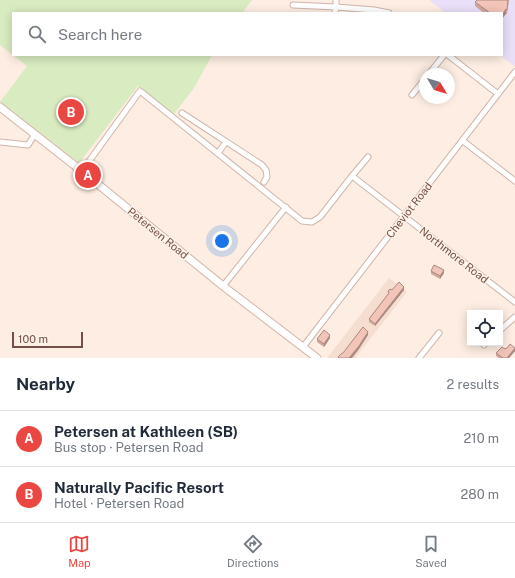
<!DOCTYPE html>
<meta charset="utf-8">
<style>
:root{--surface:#fff;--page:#f6f6f7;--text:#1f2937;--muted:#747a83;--line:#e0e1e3;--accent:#eb4742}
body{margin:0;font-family:"Public Sans",sans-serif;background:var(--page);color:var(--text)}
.controls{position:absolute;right:12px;bottom:12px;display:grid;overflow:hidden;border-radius:0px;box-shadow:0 2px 10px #0003}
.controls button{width:36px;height:36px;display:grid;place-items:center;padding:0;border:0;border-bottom:1px solid var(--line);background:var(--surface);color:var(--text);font:20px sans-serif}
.compass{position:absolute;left:419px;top:68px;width:36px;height:36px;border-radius:50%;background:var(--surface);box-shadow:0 2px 10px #0003;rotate:128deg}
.scale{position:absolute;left:12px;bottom:10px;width:71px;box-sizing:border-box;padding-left:4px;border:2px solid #754f47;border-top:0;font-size:11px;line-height:14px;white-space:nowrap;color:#754f47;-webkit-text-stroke:3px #fff2e9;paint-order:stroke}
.you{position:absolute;left:222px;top:241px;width:14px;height:14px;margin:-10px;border:3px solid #fff;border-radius:50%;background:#1a73e8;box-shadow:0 0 0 6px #1a73e833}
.badge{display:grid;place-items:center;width:26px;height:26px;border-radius:50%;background:var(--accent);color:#fff;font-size:13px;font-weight:700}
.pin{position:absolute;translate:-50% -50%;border:2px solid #fff;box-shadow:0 1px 4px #0006}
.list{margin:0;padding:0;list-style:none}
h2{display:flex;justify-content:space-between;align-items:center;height:52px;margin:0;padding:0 16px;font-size:17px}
h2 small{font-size:13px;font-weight:400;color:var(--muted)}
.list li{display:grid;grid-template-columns:26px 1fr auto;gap:12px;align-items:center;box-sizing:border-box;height:56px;padding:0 16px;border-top:1px solid var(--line)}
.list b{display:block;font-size:15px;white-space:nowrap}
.list p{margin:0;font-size:13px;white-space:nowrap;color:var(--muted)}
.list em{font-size:13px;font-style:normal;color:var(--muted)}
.icon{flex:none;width:22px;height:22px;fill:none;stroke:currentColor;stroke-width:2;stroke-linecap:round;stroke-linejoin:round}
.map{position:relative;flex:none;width:515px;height:358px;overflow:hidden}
.search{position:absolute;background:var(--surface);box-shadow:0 2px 10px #0003;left:12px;right:12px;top:12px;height:44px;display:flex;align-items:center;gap:10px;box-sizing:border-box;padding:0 14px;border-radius:0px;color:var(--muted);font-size:15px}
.sheet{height:164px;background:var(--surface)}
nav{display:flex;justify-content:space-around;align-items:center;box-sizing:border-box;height:56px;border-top:1px solid var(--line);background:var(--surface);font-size:11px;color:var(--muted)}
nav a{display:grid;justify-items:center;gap:2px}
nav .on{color:var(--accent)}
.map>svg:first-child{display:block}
</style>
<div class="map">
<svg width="515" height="358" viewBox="0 0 515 358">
<rect width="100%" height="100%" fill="#fdede2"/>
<path fill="#f5ddd0" d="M389 278 407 292 355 358H328V357Z"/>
<path fill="#eadff9" d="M429 0H515V64L514 66 500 55H502V13H446Z"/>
<path fill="#d9ebc0" d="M0 0H252L242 13H13V55H212L194 88 174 114 138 86 79 163 0 102 27 66 0 45Z"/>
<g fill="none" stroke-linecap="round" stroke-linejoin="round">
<g stroke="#d0b5ab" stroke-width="7">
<g id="street">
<path d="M336 0V7L374 10 389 13"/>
<path d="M293 5 336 7 335 13"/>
<path d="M448 55 498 94"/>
<path d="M429 74 444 55"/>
<path d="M412 95 425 79"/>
<path d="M182 113 262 165 266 170 267 177 264 182"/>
<path d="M463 141 515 181"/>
<path d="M0 142 28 145 35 134"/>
<path d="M218 153 226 142"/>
<path d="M82 171 140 91 302 221 312 222 320 217 352 176 515 302"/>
<path d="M352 176 368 157"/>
<path d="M223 286 286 207"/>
<path d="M500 330 515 317"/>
<path d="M484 345 486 343"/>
<path d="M303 347 515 72"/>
<path d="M419 358 439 333"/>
</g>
</g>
<g stroke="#d4b3a8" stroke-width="9">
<path id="secondary" d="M0 107 83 172 223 286 317 358"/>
</g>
<use href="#street" stroke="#fff" stroke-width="5"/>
<use href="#secondary" stroke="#fff" stroke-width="7"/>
</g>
<g fill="#d1a99e">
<path d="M477 0H509L507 14H506L502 13H484L475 6V2Z"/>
<path d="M431 271 444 273 440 279 431 274Z"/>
<path d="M392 290H404L375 326 369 322V319L388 294V291Z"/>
<path d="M470 330V338L468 336V333Z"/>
<path d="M330 338 324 347 317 342V339Z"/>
<path d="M505 349 515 351 509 358H499L496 356V353Z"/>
</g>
<g fill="#aa8981">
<path d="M506 9V14L502 19V15Z"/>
<path d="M444 270V273L440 279V276Z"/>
<path d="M404 287V290L375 326V324Z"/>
<path d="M368 332V335L359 349 352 358H349Z"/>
<path d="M330 335V338L324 347V344Z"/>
<path d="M515 348V351L509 358H507Z"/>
</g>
<g fill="#f3c4b8" stroke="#aa8981">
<path d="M477 0H508L507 10 506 9 502 15V13H490L475 2Z"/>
<path d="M434 265 444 270 440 276 431 271Z"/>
<path d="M399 282 404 287 375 324 369 319 389 293 388 291 390 289 392 290Z"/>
<path d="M363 327 368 332 359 346 349 358H339L338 357 341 354 343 353Z"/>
<path d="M324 330 330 335 324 344 317 339Z"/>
<path d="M470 330V335L468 333Z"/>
<path d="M510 344 515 348 507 358H503L496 353 502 347 505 349 506 348H507Z"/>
</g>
<g text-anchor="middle" stroke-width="3" stroke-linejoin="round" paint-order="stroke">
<g font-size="11" fill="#754f47" stroke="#fff2e9">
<text transform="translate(409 210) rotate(-52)" y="4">Cheviot Road</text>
<text transform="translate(158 233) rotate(39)" y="4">Petersen Road</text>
<text transform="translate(454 255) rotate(38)" y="4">Northmore Road</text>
</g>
</g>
</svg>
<div class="controls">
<button><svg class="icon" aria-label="locate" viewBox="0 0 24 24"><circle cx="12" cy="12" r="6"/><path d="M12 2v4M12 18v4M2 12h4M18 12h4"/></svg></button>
</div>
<svg class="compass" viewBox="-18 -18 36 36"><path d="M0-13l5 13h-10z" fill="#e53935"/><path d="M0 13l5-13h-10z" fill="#747a83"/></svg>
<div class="scale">100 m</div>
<div class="you"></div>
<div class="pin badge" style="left:88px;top:175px">A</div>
<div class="pin badge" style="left:71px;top:112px">B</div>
<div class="search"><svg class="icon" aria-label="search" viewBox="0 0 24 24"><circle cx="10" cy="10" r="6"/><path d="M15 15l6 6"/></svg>Search here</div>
</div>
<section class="sheet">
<h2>Nearby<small>2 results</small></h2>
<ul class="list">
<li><span class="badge">A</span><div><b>Petersen at Kathleen (SB)</b><p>Bus stop · Petersen Road</p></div><em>210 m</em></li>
<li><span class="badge">B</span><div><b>Naturally Pacific Resort</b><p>Hotel · Petersen Road</p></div><em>280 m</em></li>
</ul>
</section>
<nav>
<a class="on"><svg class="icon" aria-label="map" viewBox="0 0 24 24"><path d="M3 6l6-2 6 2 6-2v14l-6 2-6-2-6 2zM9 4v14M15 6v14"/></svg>Map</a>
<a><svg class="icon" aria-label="directions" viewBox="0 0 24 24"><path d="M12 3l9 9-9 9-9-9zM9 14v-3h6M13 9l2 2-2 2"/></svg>Directions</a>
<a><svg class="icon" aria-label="saved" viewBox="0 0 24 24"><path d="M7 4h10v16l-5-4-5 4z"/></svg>Saved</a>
</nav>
